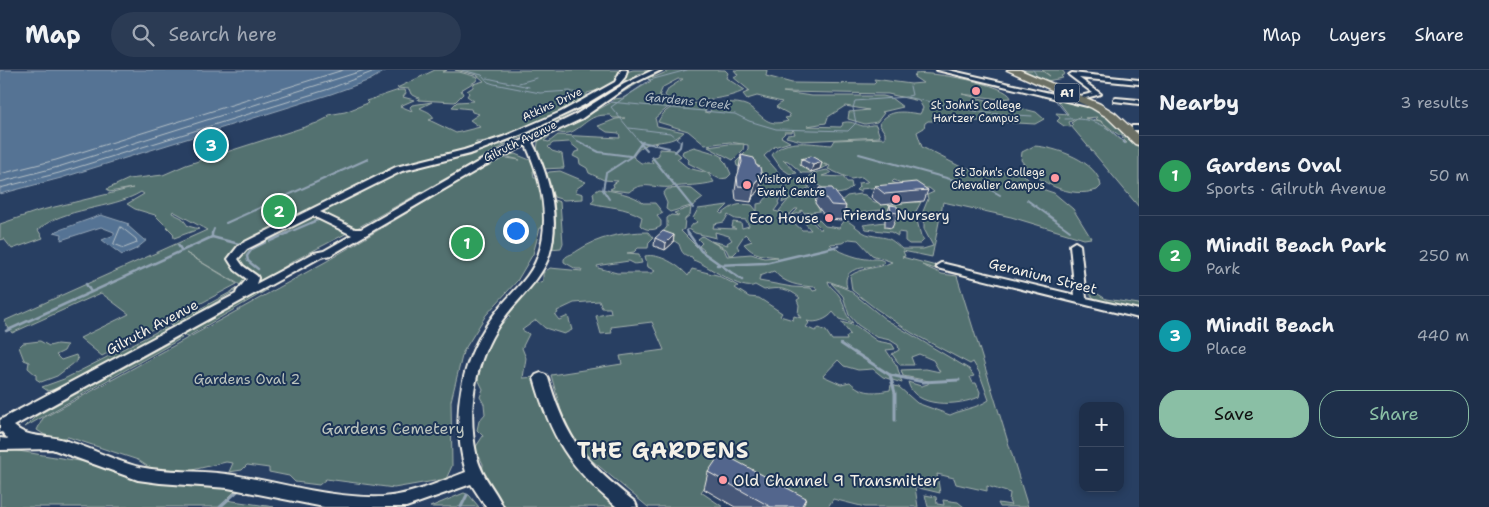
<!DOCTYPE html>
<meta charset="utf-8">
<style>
:root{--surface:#1e2f4a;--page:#2b3b54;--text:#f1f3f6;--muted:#a1a9b5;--line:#3c4a62;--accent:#8abfa5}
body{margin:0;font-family:"Shantell Sans",sans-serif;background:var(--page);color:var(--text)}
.controls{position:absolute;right:15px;bottom:15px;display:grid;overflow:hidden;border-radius:10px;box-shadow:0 2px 8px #0003}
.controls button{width:45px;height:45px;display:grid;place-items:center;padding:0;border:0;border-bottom:1px solid var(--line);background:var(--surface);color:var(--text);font:25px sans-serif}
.you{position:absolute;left:515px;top:160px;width:18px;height:18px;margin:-12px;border:4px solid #fff;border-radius:50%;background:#1a73e8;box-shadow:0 0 0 8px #1a73e833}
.badge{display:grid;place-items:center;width:32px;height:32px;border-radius:50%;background:var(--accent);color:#fff;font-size:16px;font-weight:700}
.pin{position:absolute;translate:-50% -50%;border:2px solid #fff;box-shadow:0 1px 5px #0006}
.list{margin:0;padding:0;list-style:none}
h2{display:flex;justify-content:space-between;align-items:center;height:65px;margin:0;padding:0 20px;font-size:21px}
h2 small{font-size:16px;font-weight:400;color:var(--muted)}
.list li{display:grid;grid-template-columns:32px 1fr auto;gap:15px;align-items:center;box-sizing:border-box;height:80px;padding:0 20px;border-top:1px solid var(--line)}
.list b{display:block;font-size:19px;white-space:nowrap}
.list p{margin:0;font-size:16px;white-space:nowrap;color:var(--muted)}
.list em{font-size:16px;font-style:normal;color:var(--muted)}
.actions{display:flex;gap:10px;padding:15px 20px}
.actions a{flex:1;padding:11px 0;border:1px solid var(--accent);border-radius:20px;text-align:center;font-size:18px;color:var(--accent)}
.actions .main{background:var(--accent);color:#111}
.icon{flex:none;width:28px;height:28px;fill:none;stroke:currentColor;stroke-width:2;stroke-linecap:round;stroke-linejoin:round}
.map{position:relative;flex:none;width:1139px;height:437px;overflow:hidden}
header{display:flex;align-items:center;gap:30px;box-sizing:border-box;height:70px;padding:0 25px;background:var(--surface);border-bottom:1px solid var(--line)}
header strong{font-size:24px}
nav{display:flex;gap:28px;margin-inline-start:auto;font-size:18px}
.search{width:350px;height:45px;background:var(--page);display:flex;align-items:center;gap:12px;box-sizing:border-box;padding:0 18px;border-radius:28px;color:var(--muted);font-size:19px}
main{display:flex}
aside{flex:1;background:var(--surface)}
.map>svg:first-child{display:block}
</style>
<header>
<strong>Map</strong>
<div class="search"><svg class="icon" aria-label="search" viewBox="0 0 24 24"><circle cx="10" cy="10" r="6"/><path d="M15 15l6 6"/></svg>Search here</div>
<nav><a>Map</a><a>Layers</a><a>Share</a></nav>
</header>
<main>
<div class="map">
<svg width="1139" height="437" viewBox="0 0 1139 437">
<rect width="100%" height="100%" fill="#283f62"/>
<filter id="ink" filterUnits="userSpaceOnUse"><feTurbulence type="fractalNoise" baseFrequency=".02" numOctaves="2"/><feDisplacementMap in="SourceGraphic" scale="10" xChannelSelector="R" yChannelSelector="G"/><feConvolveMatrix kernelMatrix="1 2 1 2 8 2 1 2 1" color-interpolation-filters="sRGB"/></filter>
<g filter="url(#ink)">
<g fill="#537170" stroke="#a4b1ac" fill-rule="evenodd">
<path d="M435 0H447L442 2H459L478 7 476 11 461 20 463 24 455 32 418 30 419 28 411 24 409 19 397 18Z"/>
<path d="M455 0H621L618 9 599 20 587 23V27L554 46 489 71 475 72 485 76H493L492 79 495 76 507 74 357 158 295 190 262 211 243 216 173 258 170 255 242 216 186 183 237 214 102 286 80 268 129 244 101 223 12 263 4 251 207 160 173 141 172 143 182 148 188 156 199 159 174 168 173 163 155 145 135 139 127 134 144 124 141 122C111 140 63 137 38 160L43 168 12 179 4 169 0 170V154L38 141 133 118 109 122 107 119 129 109 163 105 186 95 317 53 329 47 328 45 345 42 368 33 366 31 399 20H405L406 23 403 27 414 30 400 36 412 41 410 37 412 35 432 32 420 38C425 41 430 41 434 48L429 50 456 63 480 57 470 50 479 44 472 42 471 39 452 37 457 32 474 31 467 26 469 23 467 21 473 17V14L484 11 477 5Z"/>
<path d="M633 0H651L638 4 636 7C607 22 521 78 492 74 538 55 588 39 627 7L626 2Z"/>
<path d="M665 0 652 7H655L671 0H725L728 3 726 8 745 20C728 30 686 33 667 28L665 25 669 18 683 9H678L663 17 659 26 675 32 655 48 657 56 684 62C667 79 646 64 633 87L641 93H653L651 90 659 85V79L674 80 681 86 677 89 688 98 708 103 714 112C700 116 685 115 671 117 654 119 643 110 629 122L612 120 610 119 614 117 613 114 618 111 604 110 589 103 587 98 580 94 579 89 573 86 575 82 580 81 569 72 553 73 548 77 552 81 562 84 564 98 542 99 540 84 537 81 538 72 542 68 640 11ZM647 8 651 11 623 28 614 29 612 32 557 62C575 69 583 49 598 46 602 45 606 45 610 45L613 48H625L616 49 598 56 607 62 619 63 620 68 558 65 549 72 544 71 552 64Z"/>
<path d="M734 0H767L766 6 792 13 874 14 876 12 874 9 911 14 923 13 914 7 915 4C930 1 1008 14 1011 28L999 29 962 24 1036 42 1044 49 1035 54 983 51H928L925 53 924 58 917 62 922 77 959 96 980 101 1022 103 1036 117 1054 123 1073 139 1091 168 1084 169 1011 147 943 132 932 187 903 181 905 186 902 187 940 197 939 200 922 195 942 204 957 206 1028 437H1000L998 433 1011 435 1009 431 1010 423 987 416V421L956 414 954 408 937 404 940 423 915 417 918 437H865L833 429 828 437H784L717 400 701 422 723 437H648L588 387 565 355 551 305 622 294 620 286 664 280 652 252 611 257 612 263 601 264 596 246 611 243 610 238H602L599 231 574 233 557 241 558 243 555 245 559 250 568 246 572 260 564 264 545 258 536 250 522 260 529 264 522 278 526 288 523 308 538 307 556 363 624 437H505L482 406 483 394 475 378 483 366 477 360 479 351 485 344 484 334 480 327 483 319 475 303C482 280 491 261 510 247L506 241 516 220 543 211V203L550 198 582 201 581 199H576L564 192V189C568 184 572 185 577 181 598 167 623 162 648 162L653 168 649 172 648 178H638L634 182 627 183 639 184 642 193 635 194 629 191 602 195 597 196 598 198 617 203H652L655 201 648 197 645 186C659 183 679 195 688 206L692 199 717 205 738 216 735 218 749 227 759 228 782 243 780 246 793 250 794 246 801 248 798 244 799 235 797 230 800 228C789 218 778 217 764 220L755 215C742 223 707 194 693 190L692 187C682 185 682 182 679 174L662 163 667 157V148L671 145 679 146 674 143 691 137 690 145 685 149 684 159 681 161 701 181H705L699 176 702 173 698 169 702 166 724 179 727 186 751 184 764 188 778 187C764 185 754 186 744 174L752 171 745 164 737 176 739 179 733 185H729L726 179 711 171 728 175 727 173 732 170 729 166 715 162 716 168 695 163 689 159 693 154 697 152 693 148 698 139 728 135 720 143 722 144C733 135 738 133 752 135L757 141V134L762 133 767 127 764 126 761 110 756 101 737 96 736 92 748 80V75L730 72 705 75 688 61 658 52C666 33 687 32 705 34L709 36 704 42 709 43 713 35C722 32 743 31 751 38 765 48 767 57 788 51L785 48 790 47 789 44 776 37 782 32 757 26 747 29 743 24 750 21 733 7 738 5ZM783 22 888 24 919 31 923 38 920 44C904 42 890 38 879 54L885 63V68L835 70 832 75C813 74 784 67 772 85L781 98 790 104 797 103 783 90 788 91 802 103H811L809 93 820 99 828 96 819 92 830 96 828 99 851 109 862 107 868 112 858 113 859 117 856 120 861 122V119L900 115 892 112 894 110 915 119 929 118 934 122 927 125 928 129 920 149 924 153V159L933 176 923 179H902C887 165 888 169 870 165 860 163 854 153 845 150L839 158 825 156 812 143 807 144 822 159H819L805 144 801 145 804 152 811 160H802L794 153V148L784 144 789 145 795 139H798L791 146 801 142V140L805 143 820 141 815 133 820 122 812 118 789 129 779 141 783 143 774 141 779 134 778 132C782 126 781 117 787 112L764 86 774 77 790 72 781 67 785 63 784 62H792L793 59 795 64 787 65 786 67 802 71 880 67 876 55C871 54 868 57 863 56 855 54 850 50 842 53L843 54 841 57 807 56 826 53 828 47 845 36 869 40 849 42 848 49 865 54 877 52 884 43 882 42 903 37 891 28 883 26H812ZM728 145 735 149 746 150 749 156 742 158 741 153 733 152 732 157 736 159 713 158 714 154 724 152ZM849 169 858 170 872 185 892 192C878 199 862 197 850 206L852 220 875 238 912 263 970 294 973 292 979 302 989 330C977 338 963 339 950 345L917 333 899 317 891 315 890 320C875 323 862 324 850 312L841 314 823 306 838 290 844 296 858 300 873 299 883 307 902 313 897 296 886 280 895 279 892 274 877 271 856 256 841 252 850 264 846 267 847 270H832L826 261 819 258 815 261 806 257 809 253 807 251C816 254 828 249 833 242L839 249 853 253C842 242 846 234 838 224 834 219 829 217 828 211L847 218C840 192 872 201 885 192 878 187 874 190 866 189 856 188 836 181 830 174L842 173ZM774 201C784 214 799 216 815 217L817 220 813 221 811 218 792 217 759 211 760 206Z"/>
<path d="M1022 0H1041L1050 6 1042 0H1062L1065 4 1061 6 1063 8 1047 11Z"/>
<path d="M1050 28C1067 27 1092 35 1106 46 1116 54 1122 65 1126 67 1115 66 1107 53 1096 49L1098 47 1085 48 1101 51 1124 73H1127L1122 68H1127L1139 78V137L1071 56 1073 55 1071 53 1080 47 1069 52 1071 57 1064 56 1057 51 1060 48 1056 43 1068 44 1058 31V29Z"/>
<path d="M729 74H744L743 80 733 90 708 77Z"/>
<path d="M1034 76C1055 77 1098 91 1101 116L1097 120C1070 129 1037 113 1021 90L1022 82Z"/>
<path d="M694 77 718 84 723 87 722 89 726 93 731 104 727 108 720 109 688 93 689 90 682 84 683 81Z"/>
<path d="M515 84 535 92 538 100 533 101 534 108H539L546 135 543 139 546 142 545 158H540L533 184 517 211 486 245 463 282 451 331 452 396 446 409 394 418 326 409 319 415 295 412 289 406 269 402V398L247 395 242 400 229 402 233 393 226 392 184 402H165L150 398 138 390 68 367C55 371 47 367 37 360L43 348 327 191 500 87 520 90 504 86Z"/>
<path d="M827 100 831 103 822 106 843 107 847 112H851L852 117C838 132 821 118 809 107L813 103Z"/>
<path d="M560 101 586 112 576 119V122L583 124V129L564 130 554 127 545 105 549 102Z"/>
<path d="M788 106 810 117 782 133 785 117 790 112 785 107Z"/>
<path d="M684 118 692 119 703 128 694 135 670 142 666 139 667 133 663 124 667 119Z"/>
<path d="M599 119C610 120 636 125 643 133H655L663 143 657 146 661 151V156C655 161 645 161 640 155L642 147C624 136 609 138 591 133L594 129 593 123Z"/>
<path d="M860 124 865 125 874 132H921L915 143 921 166 924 170 920 174H909L905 171V163L898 162V166L891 162 866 159 863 155 892 151 883 149 886 145 881 140 851 144 840 132 847 126Z"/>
<path d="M554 130 560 132 563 173 561 178 550 179 555 160Z"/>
<path d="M831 213 849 220 885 249 969 299 974 306 970 307 973 313H976L980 322 979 327C959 336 914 339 908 312L921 316 928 314 929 311 903 306 901 300 926 299 940 302 933 290 919 284 911 287 914 295H900L892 284 899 280 898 275 890 270 876 267 858 255 849 245 843 226Z"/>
<path d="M1085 215 1092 216 1093 221 1106 229 1139 234V240C1121 236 1090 236 1085 215Z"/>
<path d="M267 220 187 267 183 265 257 224Z"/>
<path d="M166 257 170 260 62 317 48 321 42 317 64 309Z"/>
<path d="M180 267 182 268 25 357 36 346Z"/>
<path d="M40 271 49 276 57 274 67 275 64 281 56 285 61 290 76 285 78 290 57 306 41 312 36 309V305L28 298 29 292 24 290 19 277 23 273Z"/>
<path d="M0 378 239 417 226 430 274 437H0Z"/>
<path d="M464 423 469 425 479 437H430Z"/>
<path d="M925 425 936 427 937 434 944 435 943 430 958 432 964 437H928Z"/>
</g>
<g fill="#547394" stroke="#94a5b6">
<path d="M0 0H387L370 10 331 24 61 108 0 124Z"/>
<path d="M101 145 129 154 127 155 144 170H147L136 179 122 185 102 170 114 165V162L101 157 61 170 62 164 54 162Z"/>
</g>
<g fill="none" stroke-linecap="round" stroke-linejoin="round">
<g stroke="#b4bfc6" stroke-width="1">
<path d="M0 104 56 90 343 0"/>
<path d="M0 112 58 97 365 0"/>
<path d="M0 118 59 103 329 19 377 0"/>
<path d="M121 157 136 169 137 173 124 178 114 174Z"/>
</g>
<g stroke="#94a5b6" stroke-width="1">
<path d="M462 0 482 5 488 12 494 14 540 23 570 21 587 27"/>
<path d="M1033 0 1036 4"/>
<path d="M487 8 529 17"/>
<path d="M650 10 687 0"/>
<path d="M519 13 537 8"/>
<path d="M908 26 912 25 910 16"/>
<path d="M1056 31 1069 47"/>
<path d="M610 32 735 44 749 51 776 59 848 61 856 53 853 38 855 31 906 27 985 43 1032 46"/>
<path d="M650 36 664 29"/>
<path d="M1065 49C1094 48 1103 53 1124 72"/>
<path d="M629 58 670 63 681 72"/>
<path d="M572 67 578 72"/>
<path d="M640 72 611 37 650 10 648 9"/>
</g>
<g stroke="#94a5b6" stroke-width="2">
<path d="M577 71 599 82 630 86"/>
<path d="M639 71 647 80"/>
<path d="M1123 71 1125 73"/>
<path d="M675 82 680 77 681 71"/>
<path d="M859 84 961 112"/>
<path d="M652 87 693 138"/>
<path d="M986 117 1000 125"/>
<path d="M609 129 603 120 606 103 632 86 642 72 669 78"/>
<path d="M1027 130 1070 161"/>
<path d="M226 153 368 89"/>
<path d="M687 160 688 164"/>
<path d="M212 164 214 159"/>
<path d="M285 164 320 149"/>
</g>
<g stroke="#94a5b6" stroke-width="2.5">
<path d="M212 163V167"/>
<path d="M688 163 701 181 742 210"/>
<path d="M270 171 288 163"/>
<path d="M178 175 182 181"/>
<path d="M248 177 252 179 247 186 248 191 258 199"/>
<path d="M252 179 266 172"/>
<path d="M717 195 765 193 838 176"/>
<path d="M86 214 91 222"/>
<path d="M6 261 212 167 243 175"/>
<path d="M841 274 856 284"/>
</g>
<g stroke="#94a5b6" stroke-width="3">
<path d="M854 282 890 305 923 312 959 310"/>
<path d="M890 305 895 323V350"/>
<path d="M220 437 240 419"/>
<path d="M461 437 467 425"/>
</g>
<g stroke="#f4f1e8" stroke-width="4">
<g id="minor">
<path d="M621 0H627L625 7 619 14 584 35 528 62 470 84 402 101 320 142 355 159H361L478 92 575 45 624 14 653 0H661L628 16 581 49 532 72C549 106 561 148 549 186 541 209 522 225 507 244 476 283 466 335 476 383 481 407 494 417 503 437H486L471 414 406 437H324L228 418 160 413 138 410 52 379 0 380V368L8 369 2 362 0 363V350L236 224 237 221 247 209 235 200 228 189 239 175 396 97 464 80 503 67 561 42 615 12ZM526 75C541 109 551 150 538 186 531 207 513 221 500 237 461 284 449 344 466 402 440 412 412 425 383 427 329 429 278 411 226 404 197 400 167 403 139 397 112 390 87 376 60 369 44 365 27 368 14 356L321 187 331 185 484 96ZM313 146 352 165 324 181 314 183 256 214 258 208 257 206 243 196 238 189 247 179Z"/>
<path d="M937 0H948L1076 29V27L1093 23 1069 5 1072 3 1139 10V14L1079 8 1101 24 1078 30 1089 33 1090 34 1087 36Z"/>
<path d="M1116 28 1139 30V34L1114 31V29Z"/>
<rect x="1132" y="56" width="7" height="4"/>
<path d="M1075 172 1080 175 1086 228 1139 240V248L937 198 936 196 941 193 1075 225 1070 175Z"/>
<path d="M541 303 546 305 548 308C567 371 584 391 635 432L637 437H617C569 397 551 368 534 308L536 305Z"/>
</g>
</g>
<g stroke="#f4f1e8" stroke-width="3">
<path id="highway" d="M1007 0H1020L1100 34 1115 43 1139 65V75L1135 74 1107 47 1092 38Z"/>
</g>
<use href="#minor" fill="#1d3557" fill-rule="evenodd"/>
<use href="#highway" fill="#6c7065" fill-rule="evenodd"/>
</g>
<g fill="#475879" stroke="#f4f1e8">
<path d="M741 85 756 95 762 107 759 121 753 126 751 132 736 130 735 121 737 107 739 102V98Z"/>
<path d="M801 89 822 92 820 99 811 102 800 95Z"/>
<path d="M875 116 928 120 924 131 881 135 871 127Z"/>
<path d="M819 118 846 136 842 150 827 149 815 133Z"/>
<path d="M890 135 898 143 892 158 885 157V150Z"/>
<path d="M674 165 673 173 665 180 654 176 655 168Z"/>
<path d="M708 402 806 428 803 437H735L704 419Z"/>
</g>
<g fill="#394763" stroke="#f4f1e8">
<path d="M822 92 820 99 811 102 813 95Z"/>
<path d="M762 107 759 121 753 126 751 132 756 111Z"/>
<path d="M674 165 673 173 665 180 666 173Z"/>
</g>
<g fill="#52668d" stroke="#f4f1e8">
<path d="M741 85 754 88 756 95 760 97 762 107 756 111 754 117 738 116 737 107 742 92Z"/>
<path d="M811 86 822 92 813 95 801 89Z"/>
<path d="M916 112 928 120 885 124 875 116Z"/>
<path d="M819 118H832L846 136 831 135Z"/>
<path d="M890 135 897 136 898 143 891 142Z"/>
<path d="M663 161 674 165 666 173 655 168Z"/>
<path d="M721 383 806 428 801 437H771L708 402Z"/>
</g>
</g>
<g fill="#ff9aa2" stroke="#1d3557" stroke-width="2">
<circle cx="976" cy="21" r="5"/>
<circle cx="1055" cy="108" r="5"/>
<circle cx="747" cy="115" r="5"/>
<circle cx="896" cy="129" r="5"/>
<circle cx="829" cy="148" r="5"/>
<circle cx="723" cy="410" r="5"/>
</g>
<g text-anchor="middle" stroke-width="4" stroke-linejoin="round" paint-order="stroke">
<g font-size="11" fill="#f4f1e8" stroke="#1d3557">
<text transform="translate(552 34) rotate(-25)" y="4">Atkins Drive</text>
<text transform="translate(520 71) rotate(-26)" y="4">Gilruth Avenue</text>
</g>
<g font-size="11" fill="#f4f1e8" stroke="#1d3557">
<text x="976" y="39">St John's College<tspan x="976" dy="13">Hartzer Campus</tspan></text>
<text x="1045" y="106" text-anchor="end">St John's College<tspan x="1045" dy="13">Chevalier Campus</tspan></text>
<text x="757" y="113" text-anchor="start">Visitor and<tspan x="757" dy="13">Event Centre</tspan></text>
</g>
<rect fill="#1d3557" stroke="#b4b9bc" stroke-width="1" x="1054.5" y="13.5" width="25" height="19" rx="4"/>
<g font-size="12" font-weight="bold" fill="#f4f1e8">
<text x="1067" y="27">A1</text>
</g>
<g font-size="12" font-style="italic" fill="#b4bfc6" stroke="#1d3557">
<text transform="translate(688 31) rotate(6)" y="4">Gardens Creek</text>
</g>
<g font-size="14" fill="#f4f1e8" stroke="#1d3557">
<text x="896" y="150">Friends Nursery</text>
<text x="819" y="153" text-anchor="end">Eco House</text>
</g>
<g font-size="14" fill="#f4f1e8" stroke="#1d3557">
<text transform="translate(1043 206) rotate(14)" y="5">Geranium Street</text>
<text transform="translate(152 257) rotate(-28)" y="5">Gilruth Avenue</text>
</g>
<g font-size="14" fill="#bcc4be" stroke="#1d3557">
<text x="247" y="314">Gardens Oval 2</text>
</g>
<g font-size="16" fill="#bcc4be" stroke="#1d3557">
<text x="393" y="364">Gardens Cemetery</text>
</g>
<g font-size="16" fill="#f4f1e8" stroke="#1d3557" text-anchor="start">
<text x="733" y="416">Old Channel 9 Transmitter</text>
</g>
<g font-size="22" font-weight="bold" letter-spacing="1" fill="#f4f1e8" stroke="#1d3557">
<text x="663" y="388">THE GARDENS</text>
</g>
</g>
</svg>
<div class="controls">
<button>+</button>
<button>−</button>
</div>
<div class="you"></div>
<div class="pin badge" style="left:467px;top:173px;background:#2e9e5b">1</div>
<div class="pin badge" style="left:279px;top:141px;background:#2e9e5b">2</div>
<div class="pin badge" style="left:211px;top:75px;background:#0f9aa8">3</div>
</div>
<aside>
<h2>Nearby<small>3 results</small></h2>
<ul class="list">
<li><span class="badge" style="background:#2e9e5b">1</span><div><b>Gardens Oval</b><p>Sports · Gilruth Avenue</p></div><em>50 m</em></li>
<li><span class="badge" style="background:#2e9e5b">2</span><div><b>Mindil Beach Park</b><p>Park</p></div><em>250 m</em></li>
<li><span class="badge" style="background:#0f9aa8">3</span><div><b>Mindil Beach</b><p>Place</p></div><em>440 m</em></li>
</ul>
<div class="actions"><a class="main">Save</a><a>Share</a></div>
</aside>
</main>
